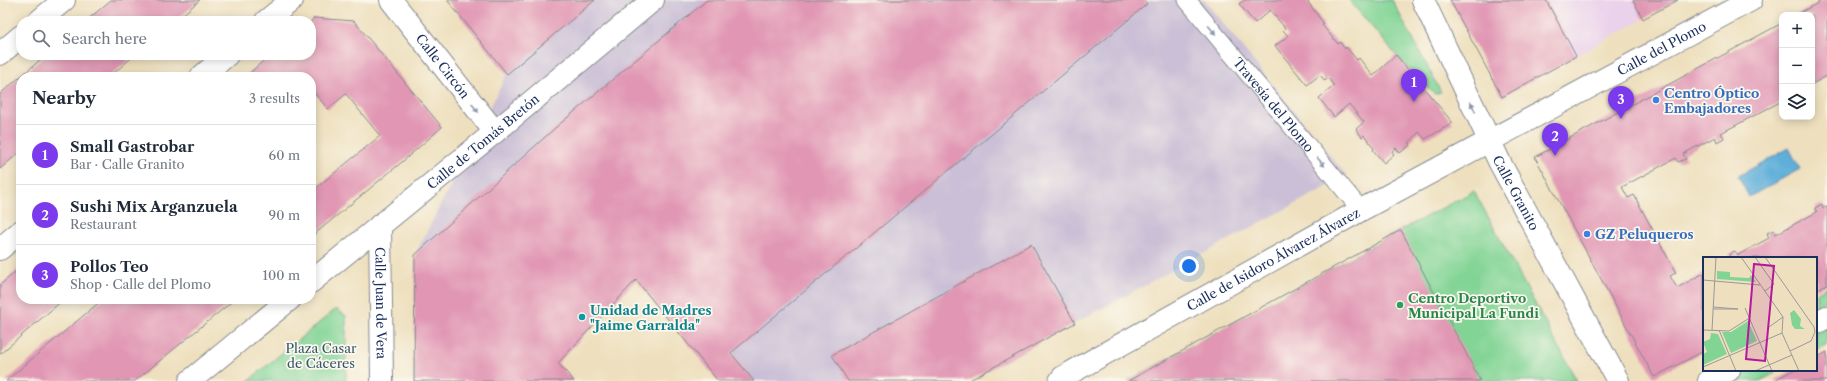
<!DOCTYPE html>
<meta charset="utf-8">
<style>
:root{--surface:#fff;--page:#f2f2f3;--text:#1f2937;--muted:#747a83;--line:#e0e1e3;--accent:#7c3aed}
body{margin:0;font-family:"Libre Caslon Text",serif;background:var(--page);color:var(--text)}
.controls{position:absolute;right:12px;top:12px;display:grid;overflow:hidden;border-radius:8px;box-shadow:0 2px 10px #0003}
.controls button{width:36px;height:36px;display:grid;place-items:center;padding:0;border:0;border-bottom:1px solid var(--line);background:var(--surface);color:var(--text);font:20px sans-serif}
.you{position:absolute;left:1189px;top:266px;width:14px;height:14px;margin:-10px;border:3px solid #fff;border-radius:50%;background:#1a73e8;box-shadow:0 0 0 6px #1a73e833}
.badge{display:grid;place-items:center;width:26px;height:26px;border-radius:50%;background:var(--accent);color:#fff;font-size:13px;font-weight:700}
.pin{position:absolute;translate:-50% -33px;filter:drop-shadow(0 1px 2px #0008)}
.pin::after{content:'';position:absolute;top:21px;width:14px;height:12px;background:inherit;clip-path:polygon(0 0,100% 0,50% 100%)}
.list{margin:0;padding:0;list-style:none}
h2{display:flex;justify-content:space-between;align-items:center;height:52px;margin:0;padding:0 16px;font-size:17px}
h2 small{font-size:13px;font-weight:400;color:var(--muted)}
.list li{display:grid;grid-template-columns:26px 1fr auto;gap:12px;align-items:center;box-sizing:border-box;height:60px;padding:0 16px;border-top:1px solid var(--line)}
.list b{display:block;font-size:15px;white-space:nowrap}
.list p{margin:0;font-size:13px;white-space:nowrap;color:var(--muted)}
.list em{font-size:13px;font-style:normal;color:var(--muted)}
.icon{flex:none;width:22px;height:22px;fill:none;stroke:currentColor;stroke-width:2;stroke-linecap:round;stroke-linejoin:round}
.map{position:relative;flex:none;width:1827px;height:381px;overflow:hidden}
.search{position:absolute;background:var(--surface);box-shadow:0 2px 10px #0003;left:16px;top:16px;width:300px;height:44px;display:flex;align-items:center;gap:10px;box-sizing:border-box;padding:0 14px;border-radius:16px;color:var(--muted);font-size:15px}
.panel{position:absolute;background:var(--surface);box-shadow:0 2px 10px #0003;left:16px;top:72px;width:300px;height:232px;border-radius:16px}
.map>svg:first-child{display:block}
</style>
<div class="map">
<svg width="1827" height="381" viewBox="0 0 1827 381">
<rect width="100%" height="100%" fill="#fbf7ec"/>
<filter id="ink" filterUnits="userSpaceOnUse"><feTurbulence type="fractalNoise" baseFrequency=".025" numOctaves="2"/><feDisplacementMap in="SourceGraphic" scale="8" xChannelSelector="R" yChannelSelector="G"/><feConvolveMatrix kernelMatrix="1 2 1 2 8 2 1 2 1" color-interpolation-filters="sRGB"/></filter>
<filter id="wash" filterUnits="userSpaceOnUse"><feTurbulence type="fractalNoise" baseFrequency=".012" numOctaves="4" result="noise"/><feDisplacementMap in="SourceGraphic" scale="16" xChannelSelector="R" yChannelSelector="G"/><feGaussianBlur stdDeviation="0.9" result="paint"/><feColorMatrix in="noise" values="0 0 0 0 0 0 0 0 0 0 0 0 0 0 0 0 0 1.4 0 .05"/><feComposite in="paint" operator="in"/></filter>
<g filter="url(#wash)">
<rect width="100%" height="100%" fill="#eee0be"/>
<path fill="#ead1ec" d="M1450 0H1633L1643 19 1502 97Z"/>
<path fill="#cabfd6" d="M447 0H1144L1147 3 1151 0H1204L1347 176 968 381H754L637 234 503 381H414L415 255 507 74Z"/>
<g fill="#82d495" stroke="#4e827a">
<path d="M1349 0H1392L1441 92 1434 94 1396 55Z"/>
<path d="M1474 191 1577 381H1128L1401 230Z"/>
<path d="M1827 287V300L1816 306V293Z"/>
<path d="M336 309 346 316V381H248Z"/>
<path d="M1827 325V344L1816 350V331Z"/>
<path d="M1743 370H1773L1775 373 1760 381H1723Z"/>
</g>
<path fill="#5eafd9" stroke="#3c6f9c" d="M1789 148 1800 169 1749 197 1738 176Z"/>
<g id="blocks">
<g fill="#e197b4">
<path d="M111 0H200L175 21H86Z"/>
<path d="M447 0H595L507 74Z"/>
<path d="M707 0H1144L1147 4 731 353 754 381H718L636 280 558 363 574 381H414L415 255 555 128Z"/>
<path d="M1244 0H1310L1308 2 1324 24 1322 25 1338 44 1340 42 1345 49 1346 47 1357 60 1359 58 1373 76 1396 55 1453 123 1425 139 1419 132 1409 143 1411 144 1400 153 1396 148 1392 151 1394 154 1384 163 1373 150 1374 148 1364 135 1362 137 1356 129 1364 122 1349 104 1334 117 1319 98 1334 86 1328 78 1325 81 1320 75 1307 85 1275 46 1288 36 1283 30 1285 28 1270 10 1255 23 1239 4Z"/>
<path d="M1450 0H1546L1576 56 1502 97Z"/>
<path d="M1633 0H1678L1643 19Z"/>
<path d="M1823 0H1827V76L1812 84V15H1796Z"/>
<path d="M314 18 354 21 442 127 402 162 311 237V192L380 136 346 94 328 109 311 89V77H245L270 55H311V21Z"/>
<path d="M1782 23V101L1721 133 1724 138 1717 142 1715 137 1683 154 1686 159 1678 162 1676 158 1622 187 1628 198 1634 195 1676 273 1670 276 1677 288 1704 273V351L1654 377 1535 157Z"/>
<path d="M46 55H135L109 77H21V151L0 169V94Z"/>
<path d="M1822 204 1823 208 1827 206V284L1816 290V258H1730L1729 254 1735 251 1738 255 1769 238 1767 233 1774 230 1776 234 1817 212 1815 208Z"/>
<path d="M1401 230 1480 380 1478 381H1128Z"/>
<path d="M1031 244 1075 323 968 381H848L832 355Z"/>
<path d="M21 267V299H64L0 354V285Z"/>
<path d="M103 299H235L135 381H6Z"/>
<path d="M1827 352V381H1773L1793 370H1816V358Z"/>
</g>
</g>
</g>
<g filter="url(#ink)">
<use href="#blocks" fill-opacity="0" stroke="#84888e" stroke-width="1"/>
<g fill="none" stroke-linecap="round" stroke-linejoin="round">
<g stroke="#84888e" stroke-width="19">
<g id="service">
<path id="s1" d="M1187 0 1361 210"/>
</g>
</g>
<g stroke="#84888e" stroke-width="24">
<g id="pedestrian">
<path d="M1816 323 1827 317"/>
<path d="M1709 381 1729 370"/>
</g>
</g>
<g stroke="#84888e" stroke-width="24">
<g id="minor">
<path id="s2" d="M391 0 495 132"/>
<path id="s3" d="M1423 0 1500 163 1618 381"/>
<path d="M39 21 64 0"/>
<path d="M266 21 292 0"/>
<path d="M0 54 21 36"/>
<path d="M201 77 227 55"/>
<path id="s4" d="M380 225 382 381"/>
<path d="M0 249 21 231"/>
<path id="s5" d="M311 282 495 132 653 0"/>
<path d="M190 381 290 299"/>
<path id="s6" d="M1060 381 1063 377 1361 210 1751 0"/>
</g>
</g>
<use href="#service" stroke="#fff" stroke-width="17"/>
<use href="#pedestrian" stroke="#fff" stroke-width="22"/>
<use href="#minor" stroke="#fff" stroke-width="22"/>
</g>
<defs><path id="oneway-solid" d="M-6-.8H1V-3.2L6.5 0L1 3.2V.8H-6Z"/></defs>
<g fill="#8d97ae">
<use href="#oneway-solid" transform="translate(1212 30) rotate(50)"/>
<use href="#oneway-solid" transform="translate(1473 107) rotate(-115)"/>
<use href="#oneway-solid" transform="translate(475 108) rotate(52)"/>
<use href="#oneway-solid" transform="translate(1321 162) rotate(50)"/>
</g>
</g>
<g fill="#3f7fe0" stroke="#fbf7ec" stroke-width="1.5">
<circle cx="1656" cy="100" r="4"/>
<circle cx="1587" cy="234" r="4"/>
</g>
<circle fill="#2e9e5b" stroke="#fbf7ec" stroke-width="1.5" cx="1400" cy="305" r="4"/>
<circle fill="#0f9aa8" stroke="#fbf7ec" stroke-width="1.5" cx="582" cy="317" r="4"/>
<g text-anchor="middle" stroke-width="3.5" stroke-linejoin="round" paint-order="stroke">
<g font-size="13" fill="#1b2f5e" stroke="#fbf7ec">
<text dy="5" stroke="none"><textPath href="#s6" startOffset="688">Calle del Plomo</textPath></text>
<text dy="5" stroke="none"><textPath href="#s2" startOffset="84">Calle Circón</textPath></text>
<text dy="5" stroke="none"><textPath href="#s1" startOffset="136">Travesía del Plomo</textPath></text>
<text dy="5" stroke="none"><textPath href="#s5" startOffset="222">Calle de Tomás Bretón</textPath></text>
<text dy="5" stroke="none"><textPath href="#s3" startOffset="214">Calle Granito</textPath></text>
<text dy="5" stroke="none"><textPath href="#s6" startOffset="246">Calle de Isidoro Álvarez Álvarez</textPath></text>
<text dy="5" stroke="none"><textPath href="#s4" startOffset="78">Calle Juan de Vera</textPath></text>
</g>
<g font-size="13" font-weight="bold" fill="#366cbe" stroke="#fbf7ec" text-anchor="start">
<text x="1664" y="98">Centro Óptico<tspan x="1664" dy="15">Embajadores</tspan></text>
<text x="1595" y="239">GZ Peluqueros</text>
</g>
<g font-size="13" font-weight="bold" fill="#27864d" stroke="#fbf7ec" text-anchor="start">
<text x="1408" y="303">Centro Deportivo<tspan x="1408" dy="15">Municipal La Fundi</tspan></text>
</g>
<g font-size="13" font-weight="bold" fill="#0d838f" stroke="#fbf7ec" text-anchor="start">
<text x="590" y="315">Unidad de Madres<tspan x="590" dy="15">"Jaime Garralda"</tspan></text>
</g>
<g font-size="13" fill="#35586c" stroke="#fbf7ec">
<text x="321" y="353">Plaza Casar<tspan x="321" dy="15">de Cáceres</tspan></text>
</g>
</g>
<g transform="translate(1703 257)">
<rect width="114" height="114" fill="#eee0be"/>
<path d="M14 14 27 15V20L46 21 48 18 53 25 14 22ZM91 53 98 62 97 69 102 72H92L89 68 87 56ZM45 64 54 84 28 96 19 75H28ZM8 76 15 77 24 97 0 108V97L4 95 0 85 7 82Z" fill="#82d495"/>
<path fill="none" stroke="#9a9998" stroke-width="1" d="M38 0 80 60M52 0 71 27 62 34M62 0 111 70 112 75 108 84 87 94M0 23 57 28M42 51 69 114M10 52H35L10 50M80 60 79 76 96 114M66 70 80 60M0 73 26 74 45 62M9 73 13 0M16 73 33 114M0 110 79 76M52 114 89 98"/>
<path fill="#b5179e" fill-opacity="0.15" stroke="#b5179e" stroke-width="2" d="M51 7 71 9 62 104 43 102Z"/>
<rect width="114" height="114" fill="none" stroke="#1b2f5e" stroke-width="2"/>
</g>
</svg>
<div class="controls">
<button>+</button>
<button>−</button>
<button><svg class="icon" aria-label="layers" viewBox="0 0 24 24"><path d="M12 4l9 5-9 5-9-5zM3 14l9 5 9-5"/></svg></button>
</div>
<div class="you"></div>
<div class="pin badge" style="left:1414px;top:102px">1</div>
<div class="pin badge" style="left:1555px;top:156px">2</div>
<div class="pin badge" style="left:1621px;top:119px">3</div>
<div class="search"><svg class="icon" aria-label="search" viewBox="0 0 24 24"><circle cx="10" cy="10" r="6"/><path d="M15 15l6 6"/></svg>Search here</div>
<section class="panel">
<h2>Nearby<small>3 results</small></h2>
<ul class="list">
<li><span class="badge">1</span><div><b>Small Gastrobar</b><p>Bar · Calle Granito</p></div><em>60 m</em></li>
<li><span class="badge">2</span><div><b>Sushi Mix Arganzuela</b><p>Restaurant</p></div><em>90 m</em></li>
<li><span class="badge">3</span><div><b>Pollos Teo</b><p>Shop · Calle del Plomo</p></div><em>100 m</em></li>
</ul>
</section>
</div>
